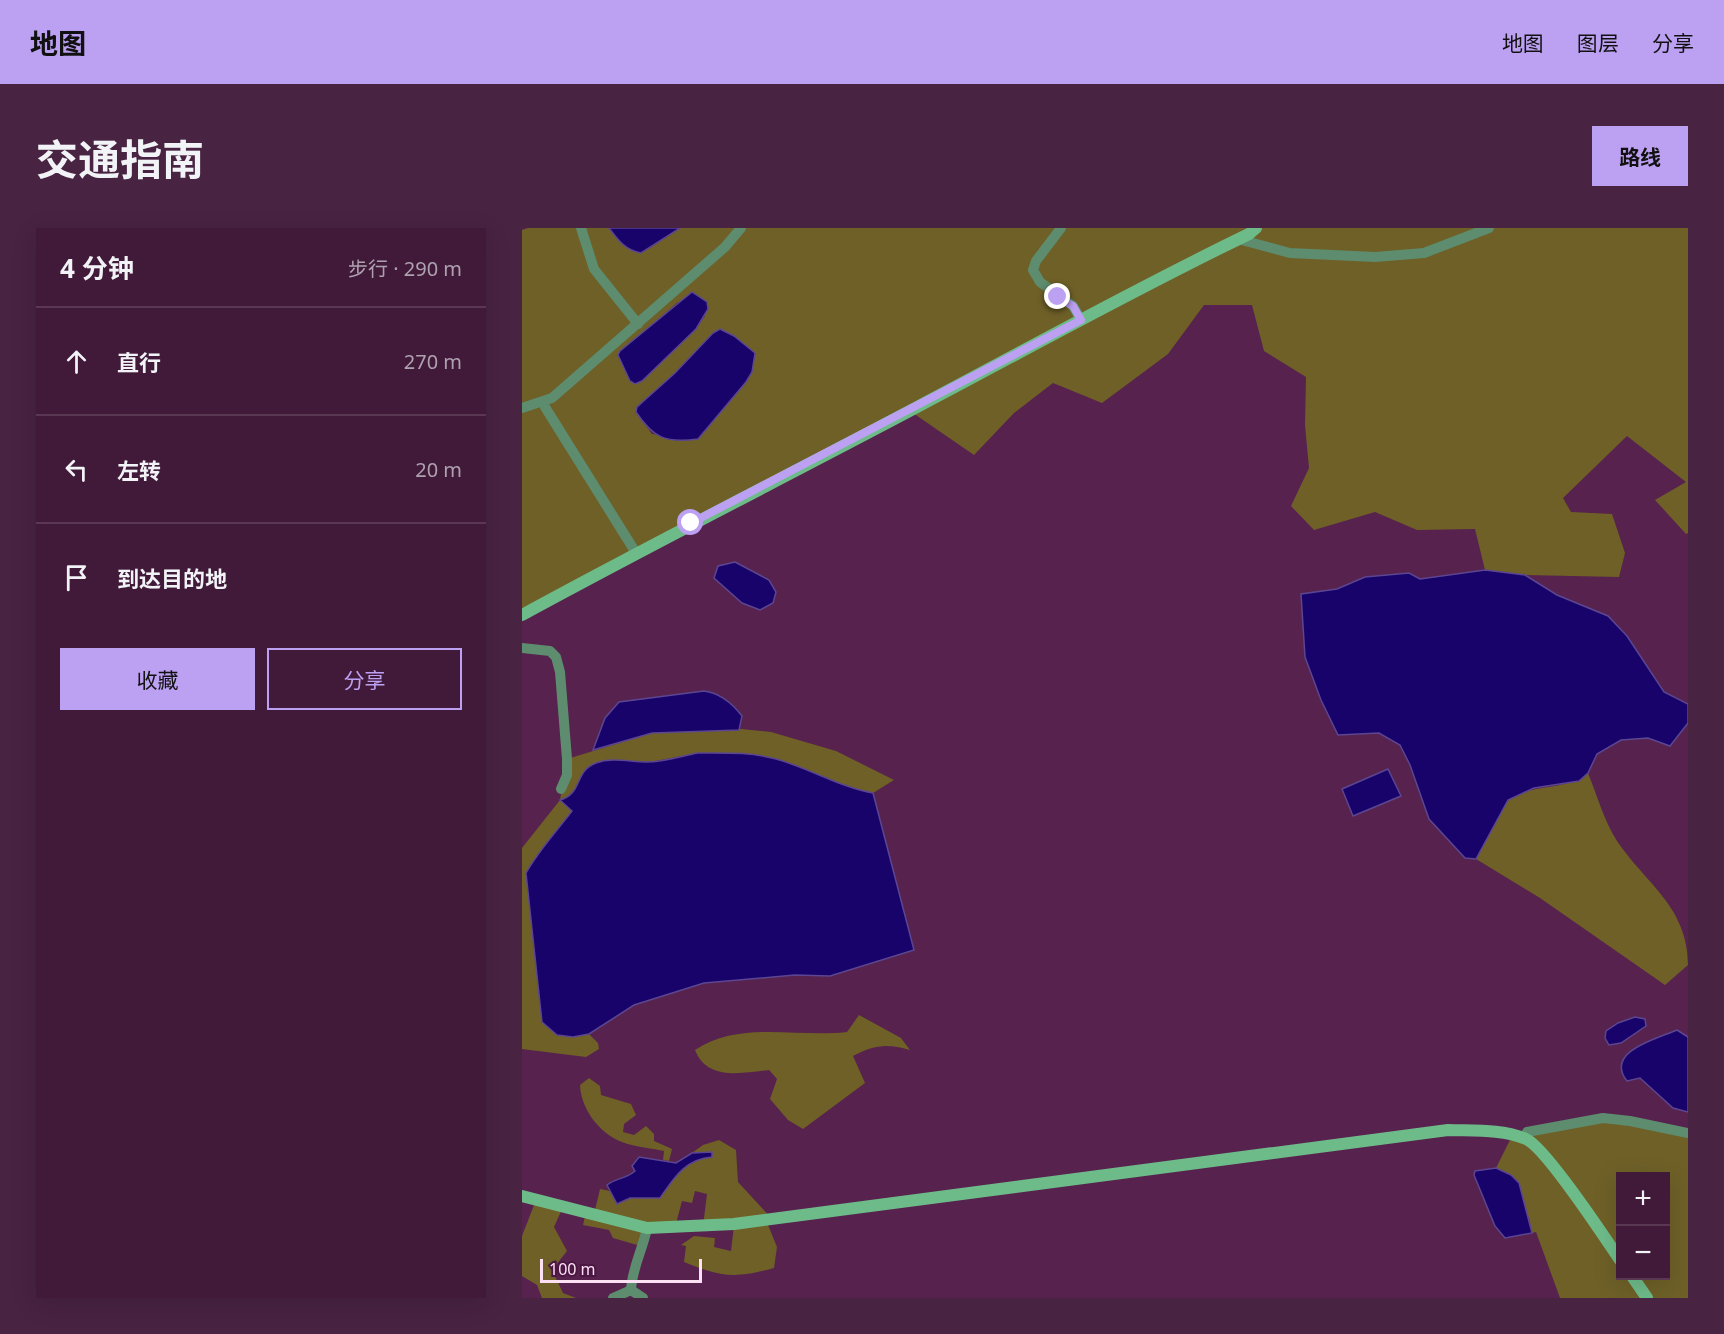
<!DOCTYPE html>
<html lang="zh">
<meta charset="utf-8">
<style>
:root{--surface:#411a3a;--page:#482342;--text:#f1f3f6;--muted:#aea1af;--line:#5a3854;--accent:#bca0f2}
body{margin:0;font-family:"Noto Sans","Noto Sans SC",sans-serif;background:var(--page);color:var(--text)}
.controls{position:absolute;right:18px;bottom:18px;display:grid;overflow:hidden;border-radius:0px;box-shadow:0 6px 24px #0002}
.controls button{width:54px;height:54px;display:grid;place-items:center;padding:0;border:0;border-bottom:2px solid var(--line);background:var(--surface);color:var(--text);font:30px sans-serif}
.scale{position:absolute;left:18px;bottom:15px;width:162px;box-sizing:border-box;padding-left:6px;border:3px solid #fce1f5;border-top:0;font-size:16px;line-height:21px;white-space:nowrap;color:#fce1f5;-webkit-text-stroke:4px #4b1742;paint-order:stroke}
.stop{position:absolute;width:18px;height:18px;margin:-14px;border:4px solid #bca0f2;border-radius:50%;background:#fff}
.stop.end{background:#bca0f2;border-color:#fff;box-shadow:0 2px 6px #0008}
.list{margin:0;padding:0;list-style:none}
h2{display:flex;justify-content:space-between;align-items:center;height:78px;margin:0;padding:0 24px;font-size:26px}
h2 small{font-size:20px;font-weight:400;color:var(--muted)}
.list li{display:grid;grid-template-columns:39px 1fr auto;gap:18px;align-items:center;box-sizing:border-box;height:108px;padding:0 24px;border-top:2px solid var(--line)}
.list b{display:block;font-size:22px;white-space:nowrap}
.list em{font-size:20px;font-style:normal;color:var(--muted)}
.actions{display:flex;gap:12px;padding:18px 24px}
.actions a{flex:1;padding:14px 0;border:2px solid var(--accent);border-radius:0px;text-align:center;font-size:21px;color:var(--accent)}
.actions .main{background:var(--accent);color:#111}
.icon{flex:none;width:33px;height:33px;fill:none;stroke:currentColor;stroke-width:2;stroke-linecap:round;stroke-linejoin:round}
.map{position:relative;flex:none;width:1166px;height:1070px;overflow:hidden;border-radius:0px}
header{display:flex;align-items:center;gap:36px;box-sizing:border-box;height:84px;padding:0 30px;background:var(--accent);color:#111}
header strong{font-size:28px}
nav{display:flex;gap:33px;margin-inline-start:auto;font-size:21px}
.intro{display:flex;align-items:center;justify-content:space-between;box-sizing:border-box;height:144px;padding:0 36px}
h1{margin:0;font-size:42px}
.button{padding:15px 27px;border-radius:0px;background:var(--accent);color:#111;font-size:21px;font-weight:700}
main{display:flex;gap:36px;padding:0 36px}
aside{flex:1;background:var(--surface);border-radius:0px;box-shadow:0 6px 24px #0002}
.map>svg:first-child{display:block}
</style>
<header>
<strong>地图</strong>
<nav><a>地图</a><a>图层</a><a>分享</a></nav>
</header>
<div class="intro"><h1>交通指南</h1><a class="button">路线</a></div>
<main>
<aside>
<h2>4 分钟<small>步行 · 290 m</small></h2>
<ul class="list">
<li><svg class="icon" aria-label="ahead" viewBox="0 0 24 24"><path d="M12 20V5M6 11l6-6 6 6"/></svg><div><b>直行</b></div><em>270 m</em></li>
<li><svg class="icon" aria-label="left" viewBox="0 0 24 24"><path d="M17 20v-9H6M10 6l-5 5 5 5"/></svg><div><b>左转</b></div><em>20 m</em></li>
<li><svg class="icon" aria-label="arrive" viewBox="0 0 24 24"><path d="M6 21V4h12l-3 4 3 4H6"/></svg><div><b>到达目的地</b></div></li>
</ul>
<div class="actions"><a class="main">收藏</a><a>分享</a></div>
</aside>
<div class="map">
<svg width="1166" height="1070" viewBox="0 0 1166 1070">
<rect width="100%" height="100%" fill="#57224d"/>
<g fill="#6e6027" fill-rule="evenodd">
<path d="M6 0H87L99 15 128 20 158 0H1166V305L1164 306 1133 272 1164 254 1105 208 1041 270 1049 284 1090 286 1103 325 1097 349 1003 347 963 342 953 301 895 302 853 284 792 302 769 278 787 240 783 197 784 149 742 123 730 77H682L646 126 580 175 531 155 492 185 452 227 388 183 0 387V2ZM156 74 183 88 174 101 113 156 108 153 96 127ZM198 101 230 144 224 154 176 211 130 206 114 184 119 175 153 145 191 105Z"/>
<path d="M209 500 249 504 314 523 372 552 351 565 333 562 254 531 176 525 128 534 85 532 48 569 38 572 50 583C34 604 17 622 4 645L20 794 51 809 67 806 76 815 77 821 64 829 0 821V620L38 572 45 531 130 505Z"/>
<path d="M1066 545C1075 567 1082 593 1095 613 1124 656 1166 679 1166 737L1143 757 1018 670 954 631C961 620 981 576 988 571 1012 555 1045 563 1066 545Z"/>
<path d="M337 787 379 810 388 822C365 815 351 817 331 828L343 855 281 901 266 892 248 871 255 851 247 842C220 845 185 853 173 822 218 792 274 810 325 804Z"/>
<path d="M67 850 78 858 79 867 109 876 114 887 102 896 101 904 112 907 124 898 132 906V913L150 921 147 933 141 932 142 923C129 920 112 919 100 914 77 905 59 881 58 857Z"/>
<path d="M1081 890 1166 905V1070H1038L1014 1004 1010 1005 1007 990 974 940 990 908ZM1098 948H1144V1048H1098Z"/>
<path d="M197 912 214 922 216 954 250 991 244 992 255 1019 252 1040C212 1051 200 1049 162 1034L164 1018 159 1017 172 1008 193 1010 192 1019 209 1023 212 997 181 998 185 966 173 963 170 975 160 973 153 999 125 1000 122 1019 91 1010 87 1002 61 997 64 984 72 986 78 961 88 963 96 975 108 970H138C154 948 161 933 190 928L189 924 170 925 181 917Z"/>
<path d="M14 972 41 979 32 999 45 1023 30 1042 41 1065 54 1070H20L15 1057 0 1048V1008Z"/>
</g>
<g fill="#170369" stroke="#5c4693" stroke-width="1.5">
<path d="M87 0H158L119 25C103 22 96 12 87 0Z"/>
<path d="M170 64 185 74 186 81 174 101 120 153 113 156 108 153 96 127 98 123Z"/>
<path d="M198 101 212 108 233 125 230 144 224 154 176 211C144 215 132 211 114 184L115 179 153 145 191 105Z"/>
<path d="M213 334 247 352 254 364 251 375 238 382 220 375 192 350 196 338Z"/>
<path d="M963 342 1003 347 1035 367 1086 388 1105 408 1142 464 1166 476V495L1148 518 1126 510 1099 512 1075 526 1066 545 1057 553 1012 560 986 572 954 631 943 630 907 591 888 537 878 517 857 505 816 507 799 472 783 429 779 366 815 361 843 349 887 345 898 351Z"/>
<path d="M182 463C198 465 210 475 220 488L217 502 130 505 71 522 83 490 97 474Z"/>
<path d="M176 525C202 525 229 524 254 531 287 540 317 559 351 565L392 722 308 748 273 747 182 755 112 777 67 806 51 809 35 807 20 794 4 645C17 622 34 604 50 583L38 572C61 566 52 543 74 535 90 529 108 534 125 534 142 534 159 528 176 525Z"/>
<path d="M866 541 879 568 831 588 820 561Z"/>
<path d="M1113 789 1123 791 1124 798 1099 815 1087 817 1083 810 1084 803 1096 795Z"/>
<path d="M1155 802 1166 809V884L1151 880 1118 850 1105 853C1082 824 1134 811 1155 802Z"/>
<path d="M190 924V929C163 931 152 950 138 970H108L95 976 85 957C94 950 104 951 113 943L110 938 117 929 154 935 170 925Z"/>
<path d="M974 940 989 947 997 955 1010 1005 983 1010 973 998 952 947 953 943Z"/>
</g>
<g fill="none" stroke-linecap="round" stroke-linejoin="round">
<g stroke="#5d8c6e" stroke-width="10">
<path d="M59 0 72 41 116 96"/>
<path d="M539 0 514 33 511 42 518 54 551 78 559 92"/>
<path d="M716 11 768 25 853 29 902 25 967 0"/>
<path d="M23 179 114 325"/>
<path d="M0 180 30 170 203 19 219 0"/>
<path d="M0 420 28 423 34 429 38 444 45 531V547L39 561"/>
<path d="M1005 904 1081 890 1108 893 1166 905"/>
<path d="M91 1070 109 1062"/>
<path d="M121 1070 109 1062C110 1040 121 1021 125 1000"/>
</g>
<g stroke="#6ebb8a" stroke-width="12">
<path d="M0 387C132 315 265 248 397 178 507 120 615 60 727 6L734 0"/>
<path d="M0 968 125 1000 212 996 926 902C951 903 980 901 1004 911 1022 918 1084 1011 1098 1032"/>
<path d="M1110 1048 1125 1070"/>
</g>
</g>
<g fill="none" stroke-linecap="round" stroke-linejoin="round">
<path stroke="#bca0f2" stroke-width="8" d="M169 295 559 92 551 78 536 69"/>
</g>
</svg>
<div class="controls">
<button>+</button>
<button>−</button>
</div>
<div class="scale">100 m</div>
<div class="stop" style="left:169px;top:295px"></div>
<div class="stop end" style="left:536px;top:69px"></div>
</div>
</main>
